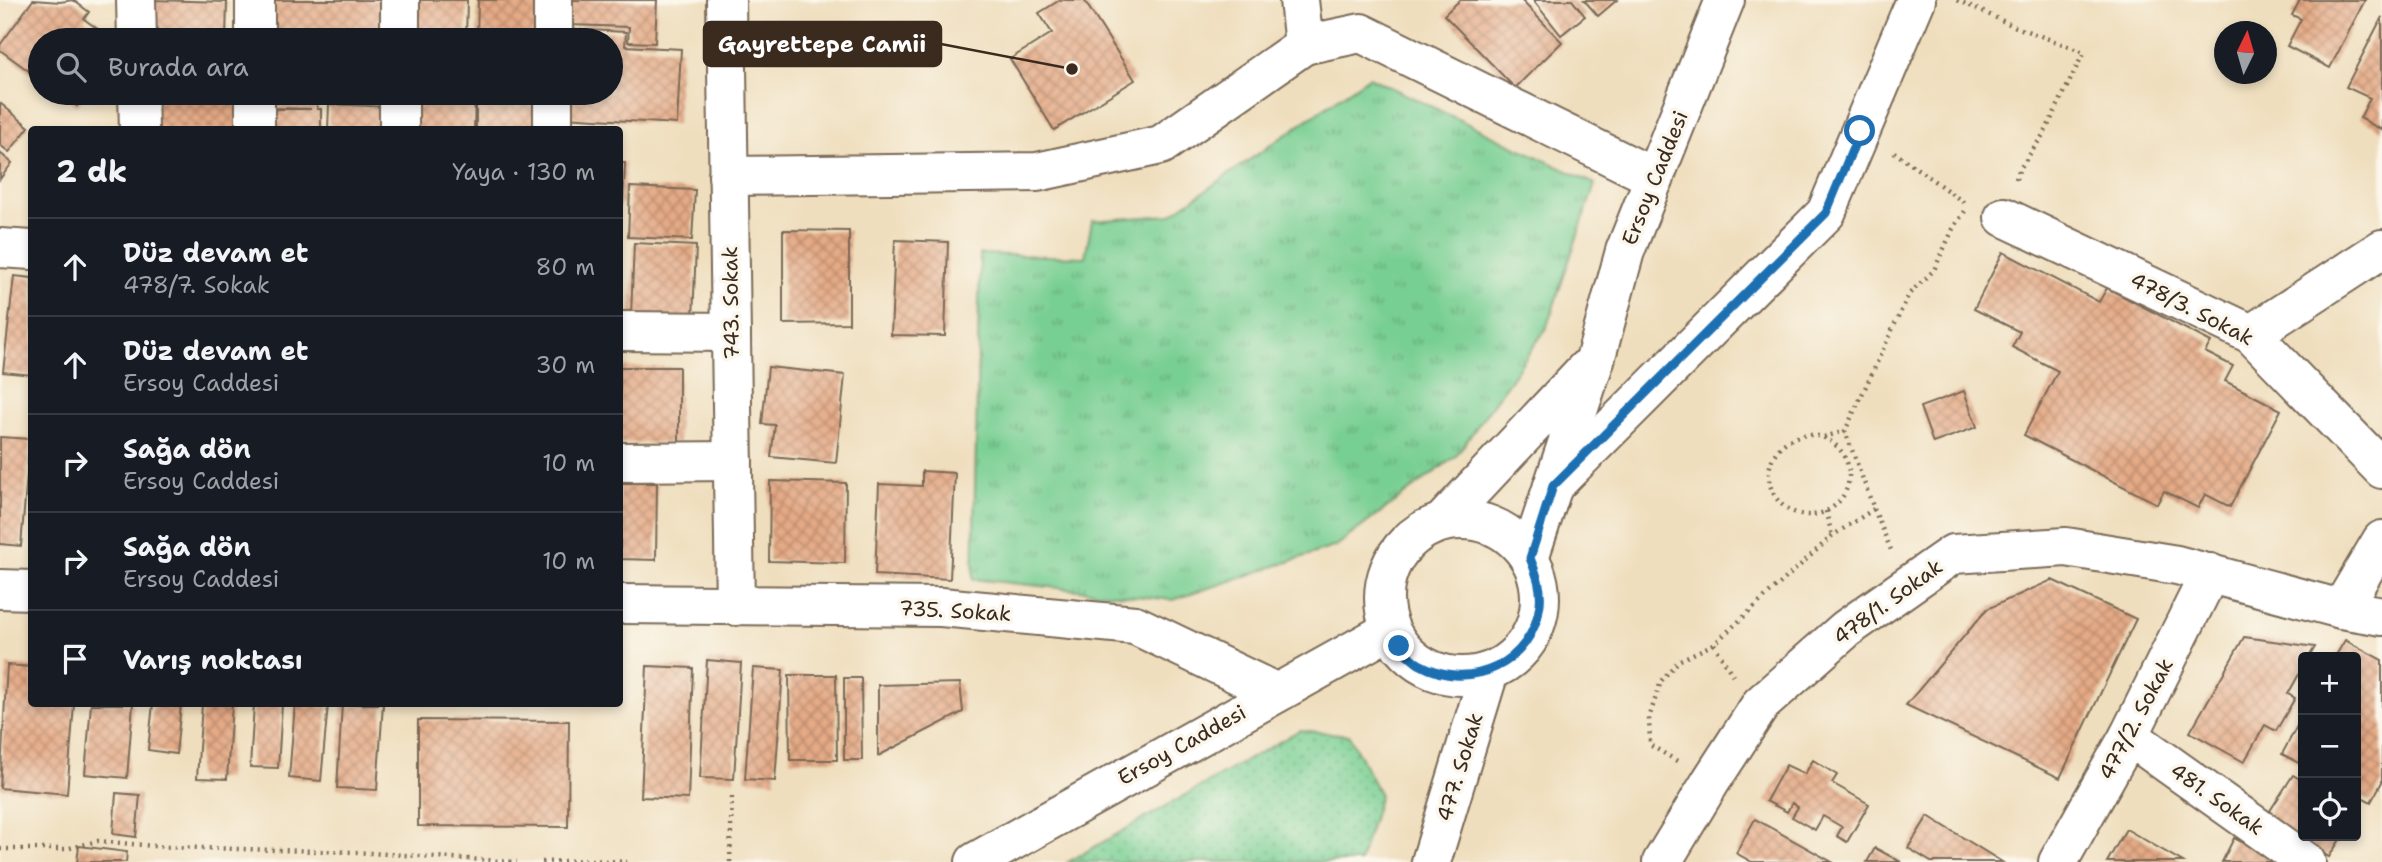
<!DOCTYPE html>
<html lang="tr">
<meta charset="utf-8">
<style>
:root{--surface:#171b24;--page:#20242c;--text:#f1f3f6;--muted:#9ea1a6;--line:#363941}
body{margin:0;font-family:"Shantell Sans",sans-serif;background:var(--page);color:var(--text)}
.controls{position:absolute;right:21px;bottom:21px;display:grid;overflow:hidden;border-radius:7px;box-shadow:0 4px 10px #0003}
.controls button{width:63px;height:63px;display:grid;place-items:center;padding:0;border:0;border-bottom:2px solid var(--line);background:var(--surface);color:var(--text);font:35px sans-serif}
.compass{position:absolute;left:2214px;top:21px;width:63px;height:63px;border-radius:50%;background:var(--surface);box-shadow:0 4px 10px #0003;rotate:5deg}
.stop{position:absolute;width:21px;height:21px;margin:-16px;border:5px solid #1f6fb2;border-radius:50%;background:#fff}
.stop.end{background:#1f6fb2;border-color:#fff;box-shadow:0 2px 7px #0008}
.list{margin:0;padding:0;list-style:none}
h2{display:flex;justify-content:space-between;align-items:center;height:91px;margin:0;padding:0 28px;font-size:30px}
h2 small{font-size:23px;font-weight:400;color:var(--muted)}
.list li{display:grid;grid-template-columns:46px 1fr auto;gap:21px;align-items:center;box-sizing:border-box;height:98px;padding:0 28px;border-top:2px solid var(--line)}
.list b{display:block;font-size:26px;white-space:nowrap}
.list p{margin:0;font-size:23px;white-space:nowrap;color:var(--muted)}
.list em{font-size:23px;font-style:normal;color:var(--muted)}
.icon{flex:none;width:38px;height:38px;fill:none;stroke:currentColor;stroke-width:2;stroke-linecap:round;stroke-linejoin:round}
.map{position:relative;flex:none;width:2382px;height:862px;overflow:hidden}
.search{position:absolute;background:var(--surface);box-shadow:0 4px 10px #0003;left:28px;top:28px;width:595px;height:77px;display:flex;align-items:center;gap:18px;box-sizing:border-box;padding:0 24px;border-radius:38px;color:var(--muted);font-size:26px}
.panel{position:absolute;background:var(--surface);box-shadow:0 4px 10px #0003;left:28px;top:126px;width:595px;height:581px;border-radius:7px}
.map>svg:first-child{display:block}
</style>
<div class="map">
<svg width="2382" height="862" viewBox="0 0 2382 862">
<defs>
<pattern id="grass-dots" width="8" height="8" patternUnits="userSpaceOnUse" patternTransform="scale(1.75)"><rect width="8" height="8" fill="#78cf93"/><path d="M2 2h.1M6 6h.1" fill="none" stroke="#64a877" stroke-width="1.8" stroke-linecap="round"/></pattern>
<pattern id="park-tufts" width="24" height="20" patternUnits="userSpaceOnUse" patternTransform="scale(1.75)"><rect width="24" height="20" fill="#78cf93"/><path d="M3 7l-1-3M5 7V3M7 7l1-3M15 17l-1-3M17 17v-4M19 17l1-3" fill="none" stroke="#64a877"/></pattern>
<pattern id="building-cross-hatch" width="8" height="8" patternUnits="userSpaceOnUse" patternTransform="scale(1.75)"><rect width="8" height="8" fill="#e5aa86"/><path d="M0 0l8 8M0 8l8-8" fill="none" stroke="#bb8b6d"/></pattern>
</defs>
<rect width="100%" height="100%" fill="#fbf7ec"/>
<filter id="ink" filterUnits="userSpaceOnUse"><feTurbulence type="fractalNoise" baseFrequency=".0143" numOctaves="2"/><feDisplacementMap in="SourceGraphic" scale="14" xChannelSelector="R" yChannelSelector="G"/><feConvolveMatrix kernelMatrix="1 2 1 2 8 2 1 2 1" color-interpolation-filters="sRGB"/></filter>
<filter id="wash" filterUnits="userSpaceOnUse"><feTurbulence type="fractalNoise" baseFrequency=".00686" numOctaves="4" result="noise"/><feDisplacementMap in="SourceGraphic" scale="28" xChannelSelector="R" yChannelSelector="G"/><feGaussianBlur stdDeviation="1.57" result="paint"/><feColorMatrix in="noise" values="0 0 0 0 0 0 0 0 0 0 0 0 0 0 0 0 0 1.4 0 .05"/><feComposite in="paint" operator="in"/></filter>
<g filter="url(#wash)">
<rect width="100%" height="100%" fill="#efdebd"/>
<path fill="url(#grass-dots)" stroke="#5a7c58" stroke-width="2" d="M1300 730 1349 735 1380 795 1360 862H1068Z"/>
<path fill="url(#park-tufts)" stroke="#5a7c58" stroke-width="2" d="M1369 77 1595 184 1546 329 1456 456 1336 546 1173 600 973 579 980 254 1085 257 1092 221 1170 215Z"/>
<g id="blocks">
<g fill="url(#building-cross-hatch)">
<path d="M33 0 60 2 73 0 89 12 84 19 113 40H40V79L0 50V45Z"/>
<path d="M152 0 227 2 226 40H151Z"/>
<path d="M275 0H391L390 40H274Z"/>
<path d="M418 0H467L466 40H417Z"/>
<path d="M478 0H544L543 40H477Z"/>
<path d="M571 0H657L655 43 628 42 629 27 569 25Z"/>
<path d="M1060 0H1084L1135 80 1054 130 1010 59 1052 33 1039 13Z"/>
<path d="M1460 0H1521L1562 42 1515 88 1444 15Z"/>
<path d="M1533 0H1572L1585 16 1561 35Z"/>
<path d="M1584 0H1617L1598 16Z"/>
<path d="M2300 0H2365L2330 68 2287 46 2301 19 2292 15Z"/>
<path d="M2382 17V130L2360 118 2370 98 2346 87Z"/>
<path d="M569 29 626 32 625 46 681 49 677 124 564 117 566 93H611V40H569Z"/>
<path d="M59 93H87L77 106Z"/>
<path d="M150 93H238L237 130H149Z"/>
<path d="M269 93H317V109H321V130H268L267 109H311L269 108Z"/>
<path d="M413 93H475L474 130H411Z"/>
<path d="M476 93H542L541 130H476Z"/>
<path d="M0 103 29 127 9 152 0 145Z"/>
<path d="M329 104 389 107 388 130H328Z"/>
<path d="M0 153 12 163 0 179Z"/>
<path d="M620 163H625L623 204H620Z"/>
<path d="M630 187 695 190 692 240 628 237Z"/>
<path d="M783 230 849 231V323L783 324Z"/>
<path d="M895 240 948 242 945 336 891 335Z"/>
<path d="M634 243 696 246 693 319 631 316Z"/>
<path d="M2003 252 2099 302 2107 288 2211 342 2205 352 2233 366 2225 381 2281 410 2230 507 2205 494 2198 508 2164 491 2157 504 2024 435 2058 371 2012 347 2020 332 1974 309Z"/>
<path d="M14 276 32 278V375L3 372Z"/>
<rect x="620" y="367" width="59" height="76"/>
<path d="M768 367 845 375 836 463 771 457 775 425 762 424Z"/>
<path d="M1964 391 1977 427 1933 443 1920 407Z"/>
<path d="M0 437 30 439 21 546 0 544Z"/>
<path d="M922 471 955 473 950 579 875 575 879 484 922 486Z"/>
<path d="M770 481 846 483 845 563 769 561Z"/>
<path d="M620 483H657L656 560 620 559Z"/>
<path d="M2052 580 2136 619 2060 778 1906 705 1987 609Z"/>
<path d="M2244 637 2315 647 2309 657H2303V667L2288 694 2295 698 2276 731 2265 725 2244 762 2190 732Z"/>
<path d="M2345 640 2382 660V782L2371 802 2356 794V657H2335Z"/>
<path d="M707 660 741 663 734 779 700 778Z"/>
<path d="M7 665 32 667V704H74L67 794 0 788Z"/>
<path d="M647 666 693 668 688 799 641 797Z"/>
<path d="M753 668 783 670 775 781 745 779Z"/>
<path d="M789 675H836L837 760H790Z"/>
<path d="M844 678H861L862 760H844Z"/>
<path d="M960 683 963 712 878 756V685Z"/>
<path d="M91 704H133L127 778 85 774Z"/>
<path d="M153 704H181L176 754 148 750Z"/>
<path d="M202 704H232L227 779 197 778Z"/>
<path d="M254 704H282L278 768 250 767Z"/>
<path d="M295 704H328L321 781 289 778Z"/>
<path d="M342 704H383L377 790 337 788Z"/>
<path d="M2303 715V765L2282 754Z"/>
<path d="M418 720 569 721 568 827 418 826Z"/>
<path d="M1813 760 1837 775 1832 783 1869 804 1847 842 1837 836 1842 827 1823 816 1815 830 1792 817 1798 807 1792 803 1787 812 1766 801 1786 765 1805 774Z"/>
<path d="M2293 775 2303 781V836H2342L2329 857 2266 817Z"/>
<path d="M116 793 140 795 136 837 113 834Z"/>
<path d="M1928 816 2002 862H1931L1908 848Z"/>
<path d="M1755 819 1832 862H1752L1736 853Z"/>
<path d="M2126 829 2183 862H2107Z"/>
<path d="M2234 838 2282 862H2222Z"/>
<path d="M79 846 127 852 126 862H77Z"/>
<path d="M1875 848 1901 862H1867Z"/>
</g>
</g>
</g>
<g filter="url(#ink)">
<use href="#blocks" fill-opacity="0" stroke="#7a6956" stroke-width="2"/>
<g fill="none" stroke-linecap="round" stroke-linejoin="round">
<g stroke="#7a6956" stroke-width="42">
<g id="minor">
<path d="M136 0 137 40"/>
<path d="M255 0V40"/>
<path d="M553 0V40"/>
<path d="M726 0 735 606"/>
<path d="M1299 0 1304 45 1361 33 1655 178"/>
<path d="M400 40V0"/>
<path d="M138 93 139 130"/>
<path d="M255 93V130"/>
<path d="M553 93V130"/>
<path d="M399 130V93"/>
<path d="M728 176 1037 172 1161 145 1304 45"/>
<path d="M2004 217 2251 334 2382 469"/>
<path d="M0 248 32 250"/>
<path d="M620 331 731 332"/>
<path d="M2251 334 2382 249"/>
<path d="M620 462 733 461"/>
<path d="M1553 486 1826 213 1916 0"/>
<path d="M0 589 32 590"/>
<path d="M620 604 941 607 1135 625 1275 692"/>
<path d="M2341 609 2382 540"/>
<path d="M2129 736 2306 862"/>
<path d="M1431 862 1489 672"/>
<path d="M1662 862 1711 781 1761 704 1846 629 1953 554 2066 547 2177 565 2341 609 2382 616"/>
<path d="M2058 862 2129 736 2210 573"/>
</g>
</g>
<g stroke="#7a6956" stroke-width="42">
<g id="major">
<circle cx="1462" cy="598" r="78"/>
<path d="M1443 521 1586 369"/>
<path d="M1529 558 1595 360 1625 251 1725 0"/>
<path d="M975 862 1390 630"/>
</g>
</g>
<g stroke="#7a6956" stroke-width="4.5" stroke-dasharray="2 5" stroke-linecap="butt">
<path d="M1957 0 2016 27 2084 52 2045 132 2019 170 2015 182"/>
<path d="M1894 152 1966 204"/>
<circle cx="1809" cy="475" r="40"/>
<path d="M1824 437 1845 431"/>
<path d="M1874 509 1891 550"/>
<path d="M1826 511 1832 536"/>
<path d="M1714 644 1733 676"/>
<path d="M1677 761 1650 745 1649 718 1661 681 1678 661 1714 644 1832 536 1874 509 1845 431 1909 294 1934 270 1953 229 1965 211"/>
<path d="M0 849H66L98 841 165 847 354 852 517 862"/>
<path d="M542 862 590 860 627 862"/>
<path d="M730 862 732 793"/>
</g>
<use href="#minor" stroke="#fff" stroke-width="38"/>
<use href="#major" stroke="#fff" stroke-width="38"/>
</g>
</g>
<g fill="none" stroke-linecap="round" stroke-linejoin="round" filter="url(#ink)">
<path stroke="#1f6fb2" stroke-width="9" d="M1399 646C1405 652 1412 660 1419 664 1470 693 1533 663 1540 604 1542 587 1536 573 1530 558L1553 486 1826 213 1860 131"/>
</g>
<g text-anchor="middle" stroke-width="7" stroke-linejoin="round" paint-order="stroke">
<g font-size="21" fill="#3b2a1e" stroke="#fbf7ec">
<text transform="translate(1655 178) rotate(-68)" y="7">Ersoy Caddesi</text>
<text transform="translate(731 303) rotate(-91)" y="7">743. Sokak</text>
<text transform="translate(2192 309) rotate(27)" y="7">478/3. Sokak</text>
<text transform="translate(1888 602) rotate(-36)" y="7">478/1. Sokak</text>
<text transform="translate(955 611) rotate(3)" y="7">735. Sokak</text>
<text transform="translate(2136 719) rotate(-62)" y="7">477/2. Sokak</text>
<text transform="translate(1182 745) rotate(-29)" y="7">Ersoy Caddesi</text>
<text transform="translate(1460 767) rotate(-73)" y="7">477. Sokak</text>
<text transform="translate(2217 799) rotate(35)" y="7">481. Sokak</text>
</g>
</g>
<path fill="none" stroke="#3b2a1e" stroke-width="2.5" d="M1072 69L941 44"/>
<circle fill="#3b2a1e" stroke="#fbf7ec" stroke-width="2.5" cx="1072" cy="69" r="7"/>
<rect fill="#3b2a1e" stroke="#3b2a1e" stroke-width="2.5" x="704" y="22" width="237" height="44" rx="7"/>
<g font-size="23" text-anchor="middle" font-weight="bold" fill="#fff">
<text x="822" y="52">Gayrettepe Camii</text>
</g>
</svg>
<div class="controls">
<button>+</button>
<button>−</button>
<button><svg class="icon" aria-label="locate" viewBox="0 0 24 24"><circle cx="12" cy="12" r="6"/><path d="M12 2v4M12 18v4M2 12h4M18 12h4"/></svg></button>
</div>
<svg class="compass" viewBox="-18 -18 36 36"><path d="M0-13l5 13h-10z" fill="#e53935"/><path d="M0 13l5-13h-10z" fill="#9ea1a6"/></svg>
<div class="stop" style="left:1860px;top:131px"></div>
<div class="stop end" style="left:1399px;top:646px"></div>
<div class="search"><svg class="icon" aria-label="search" viewBox="0 0 24 24"><circle cx="10" cy="10" r="6"/><path d="M15 15l6 6"/></svg>Burada ara</div>
<section class="panel">
<h2>2 dk<small>Yaya · 130 m</small></h2>
<ul class="list">
<li><svg class="icon" aria-label="ahead" viewBox="0 0 24 24"><path d="M12 20V5M6 11l6-6 6 6"/></svg><div><b>Düz devam et</b><p>478/7. Sokak</p></div><em>80 m</em></li>
<li><svg class="icon" aria-label="ahead" viewBox="0 0 24 24"><path d="M12 20V5M6 11l6-6 6 6"/></svg><div><b>Düz devam et</b><p>Ersoy Caddesi</p></div><em>30 m</em></li>
<li><svg class="icon" aria-label="right" viewBox="0 0 24 24"><path d="M7 20v-9h11M14 6l5 5-5 5"/></svg><div><b>Sağa dön</b><p>Ersoy Caddesi</p></div><em>10 m</em></li>
<li><svg class="icon" aria-label="right" viewBox="0 0 24 24"><path d="M7 20v-9h11M14 6l5 5-5 5"/></svg><div><b>Sağa dön</b><p>Ersoy Caddesi</p></div><em>10 m</em></li>
<li><svg class="icon" aria-label="arrive" viewBox="0 0 24 24"><path d="M6 21V4h12l-3 4 3 4H6"/></svg><div><b>Varış noktası</b></div></li>
</ul>
</section>
</div>
